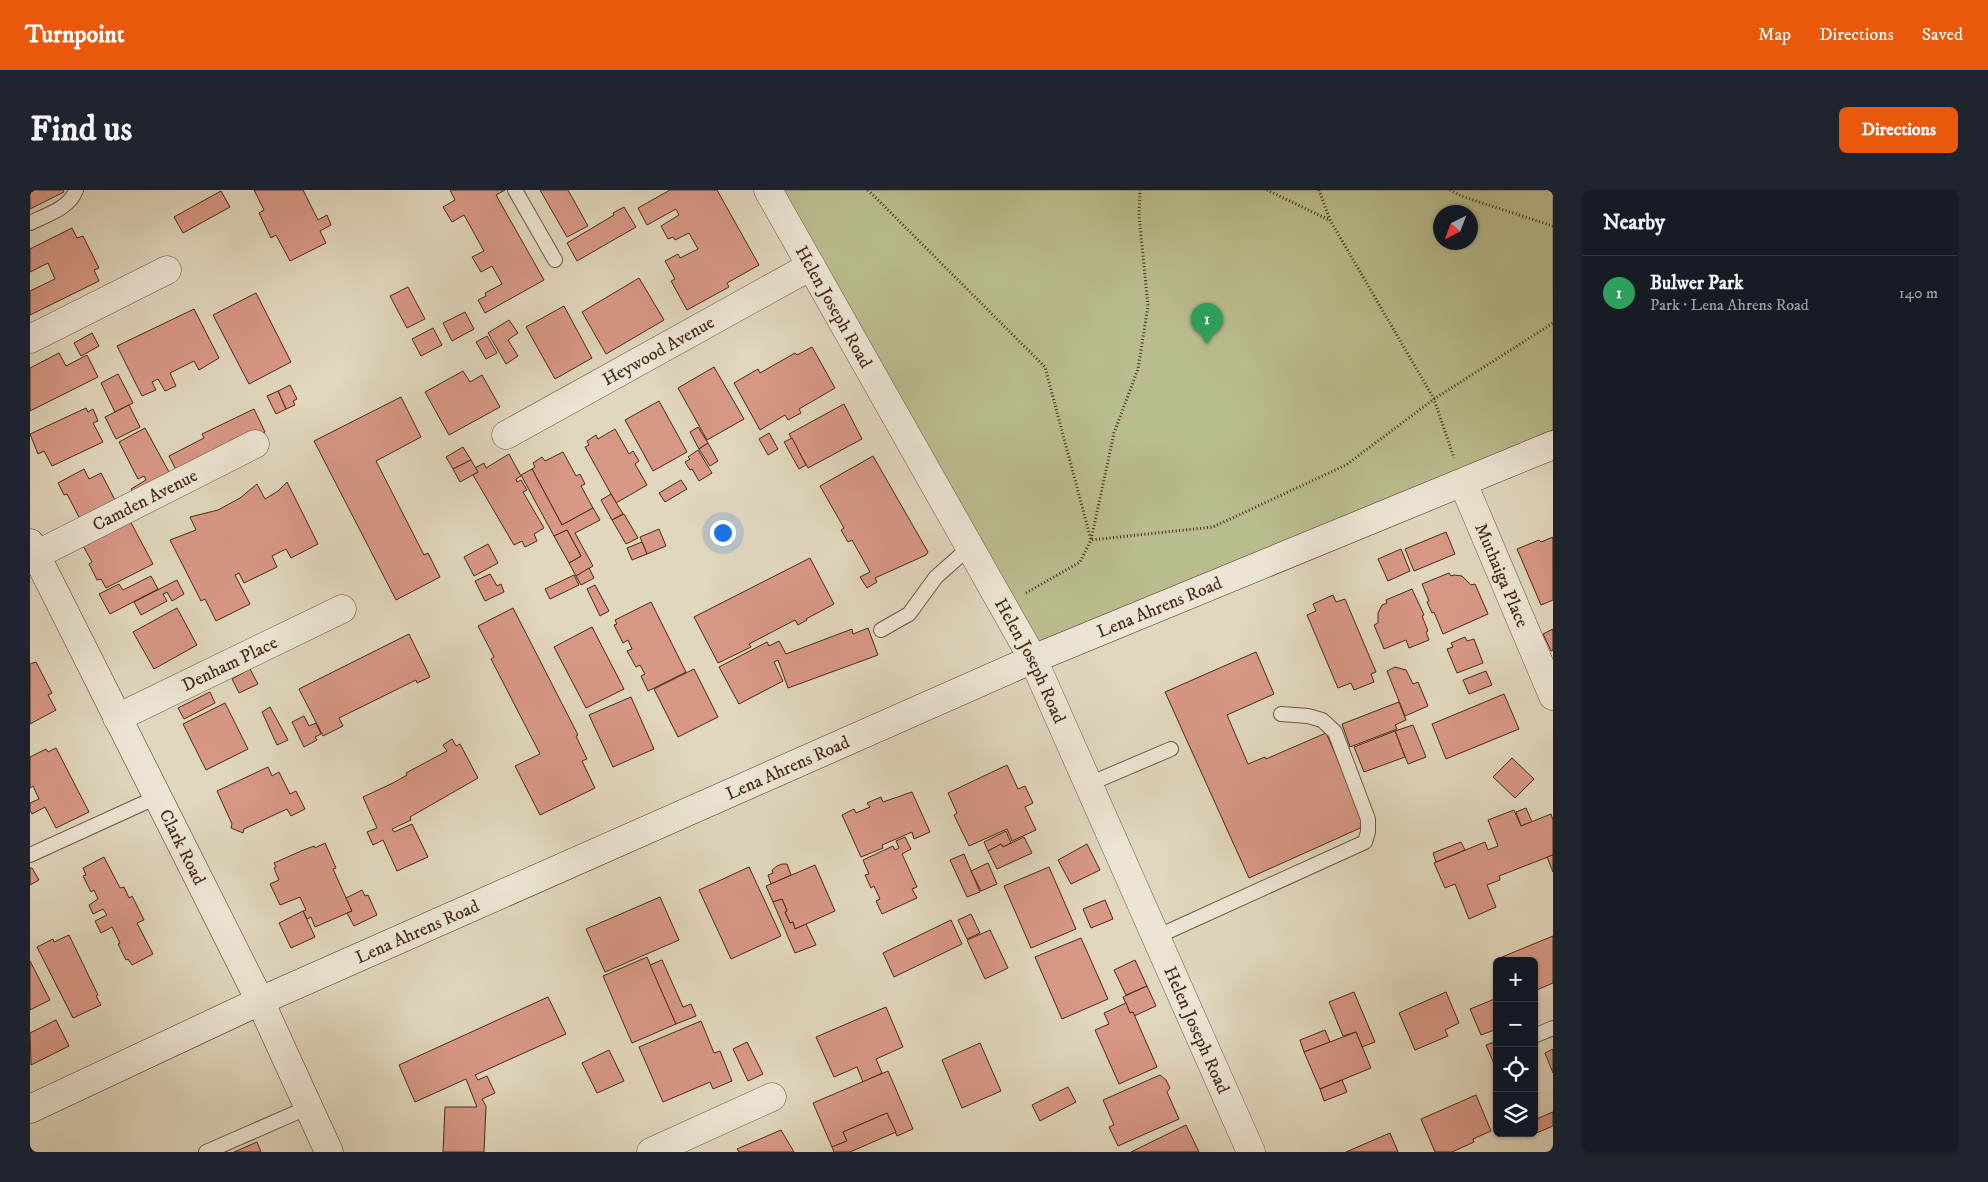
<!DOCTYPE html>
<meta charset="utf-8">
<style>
:root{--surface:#171b24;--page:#20242c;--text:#f1f3f6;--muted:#9ea1a6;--line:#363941;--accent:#ea580c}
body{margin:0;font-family:"IM FELL DW Pica",serif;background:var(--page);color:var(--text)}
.controls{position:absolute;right:15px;bottom:15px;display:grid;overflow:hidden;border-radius:8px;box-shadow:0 1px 4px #0004}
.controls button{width:45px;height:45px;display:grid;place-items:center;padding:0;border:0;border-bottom:1px solid var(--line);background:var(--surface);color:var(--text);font:25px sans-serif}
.compass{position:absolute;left:1403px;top:15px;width:45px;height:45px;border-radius:50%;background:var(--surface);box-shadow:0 1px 4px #0004;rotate:222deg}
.you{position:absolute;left:692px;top:342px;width:18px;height:18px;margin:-12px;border:4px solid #fff;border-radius:50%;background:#1a73e8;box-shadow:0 0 0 8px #1a73e833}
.badge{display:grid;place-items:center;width:32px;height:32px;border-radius:50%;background:var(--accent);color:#fff;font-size:16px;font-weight:700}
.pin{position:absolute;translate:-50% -41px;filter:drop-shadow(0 1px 2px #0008)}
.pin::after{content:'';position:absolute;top:26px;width:18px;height:15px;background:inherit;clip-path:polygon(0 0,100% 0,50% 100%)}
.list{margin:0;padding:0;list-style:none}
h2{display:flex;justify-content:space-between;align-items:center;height:65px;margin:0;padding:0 20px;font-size:21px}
h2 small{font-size:16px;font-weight:400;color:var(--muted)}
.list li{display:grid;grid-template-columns:32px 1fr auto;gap:15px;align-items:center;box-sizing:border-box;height:75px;padding:0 20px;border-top:1px solid var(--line)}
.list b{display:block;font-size:19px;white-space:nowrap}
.list p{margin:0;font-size:16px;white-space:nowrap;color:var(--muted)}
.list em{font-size:16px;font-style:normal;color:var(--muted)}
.icon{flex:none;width:28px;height:28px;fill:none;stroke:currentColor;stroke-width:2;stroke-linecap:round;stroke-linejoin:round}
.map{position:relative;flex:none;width:1523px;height:962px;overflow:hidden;border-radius:8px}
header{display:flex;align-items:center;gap:30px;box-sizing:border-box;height:70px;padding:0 25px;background:var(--accent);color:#fff}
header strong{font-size:24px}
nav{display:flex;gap:28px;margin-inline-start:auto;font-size:18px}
.intro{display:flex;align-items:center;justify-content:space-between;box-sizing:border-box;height:120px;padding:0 30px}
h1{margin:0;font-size:35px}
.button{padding:12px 22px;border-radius:8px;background:var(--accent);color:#fff;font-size:18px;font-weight:700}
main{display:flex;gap:30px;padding:0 30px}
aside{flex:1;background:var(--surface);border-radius:8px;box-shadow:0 1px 4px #0004}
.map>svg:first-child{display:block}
</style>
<header>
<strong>Turnpoint</strong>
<nav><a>Map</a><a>Directions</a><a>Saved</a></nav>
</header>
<div class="intro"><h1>Find us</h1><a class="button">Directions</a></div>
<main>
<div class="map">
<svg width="1523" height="962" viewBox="0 0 1523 962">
<rect width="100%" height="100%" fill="#e1d7be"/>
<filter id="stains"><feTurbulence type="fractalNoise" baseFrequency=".004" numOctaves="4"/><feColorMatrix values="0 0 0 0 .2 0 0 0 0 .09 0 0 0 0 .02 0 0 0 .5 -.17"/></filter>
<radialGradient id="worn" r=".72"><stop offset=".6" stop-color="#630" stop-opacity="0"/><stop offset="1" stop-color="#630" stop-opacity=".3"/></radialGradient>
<path fill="#b9bc8d" stroke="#827251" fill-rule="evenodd" d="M745 0H1523V240L1004 465ZM1410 22H1440V52H1410Z"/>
<g fill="#d89886" stroke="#4a2915">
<path d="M0 0H33L34 2 0 19Z"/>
<path d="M224 0H273L288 30 297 25 301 35 290 41 296 53 260 71 246 45 241 48 229 23 234 20Z"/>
<path d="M420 0H475L466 5 514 90 455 123 448 110 456 106 455 103 472 94 462 76 451 82 442 67 454 61 434 25 422 32 413 17 425 10Z"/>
<path d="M510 0H538L558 36 537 47Z"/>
<path d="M640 0H687L729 75 697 93 699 97 657 120 641 91 645 89 635 71 648 64 650 68 668 59 659 43 645 50 643 47 638 49 631 36 649 25 646 19 617 35 608 18Z"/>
<path d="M191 1 200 17 153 43 144 27Z"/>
<path d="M594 17 606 37 547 71 537 53 584 25 583 23Z"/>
<path d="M42 38 47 48 53 46 69 78 64 80 69 91 0 125V101L25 89 18 73 0 82V59Z"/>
<path d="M609 88 634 130 576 164 552 122Z"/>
<path d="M378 97 395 129 377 138 360 106Z"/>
<path d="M226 103 261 172 219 194 183 125Z"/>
<path d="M534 116 562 168 525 189 496 137Z"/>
<path d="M164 119 189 168 169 180 164 171 140 183 146 196 135 201 128 189 122 192 126 200 112 206 87 156Z"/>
<path d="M435 122 444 139 422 151 413 133Z"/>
<path d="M479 130 488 143 478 150 488 166 476 174 458 143Z"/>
<path d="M403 138 412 155 391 166 382 149Z"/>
<path d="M62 143 69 156 51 166 44 153Z"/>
<path d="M457 146 467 163 456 169 446 152Z"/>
<path d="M782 157 805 198 769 219 771 223 758 230 755 225 730 240 704 193 728 179 730 183 765 163 767 165Z"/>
<path d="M29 163 36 176 57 165 68 187 0 221V178Z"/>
<path d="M684 177 714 229 677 250 648 198Z"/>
<path d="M433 181 440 192 452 185 470 217 419 245 395 202Z"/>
<path d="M88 184 103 213 85 222 71 193Z"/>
<path d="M260 195 267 209 263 211 265 215 256 219 248 201Z"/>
<path d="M248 201 256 219 246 224 237 206Z"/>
<path d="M371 207 391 247 346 271 394 365 398 363 410 387 366 410 284 251Z"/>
<path d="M629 211 657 262 623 281 595 230Z"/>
<path d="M814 214 832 249 778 278 759 244Z"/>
<path d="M99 215 110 237 86 249 75 227Z"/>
<path d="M56 218 58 222 63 219 68 231 63 233 73 252 22 276 14 261 8 264 0 244Z"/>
<path d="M224 219 235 242 148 284 139 266 174 248 172 244Z"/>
<path d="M668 237 678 253 669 259 660 242Z"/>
<path d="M115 238 139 282 124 290 106 309 101 299 116 290 114 286 108 289 89 252Z"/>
<path d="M585 239 599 264 603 261 609 271 605 274 617 295 586 313 555 257 559 255 557 251 566 245 568 249Z"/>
<path d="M739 243 748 259 738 265 729 249Z"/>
<path d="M762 248 776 275 769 279 754 252Z"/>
<path d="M678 253 688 271 680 276 669 259Z"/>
<path d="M433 257 441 270 423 279 416 267Z"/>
<path d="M668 260 682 283 669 291 662 279 660 280 655 272 660 269 658 267Z"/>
<path d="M533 262 546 286 550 284 555 294 551 296 563 318 532 335 502 279 505 277 503 273 512 267 515 271Z"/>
<path d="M479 264 491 286 486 289 487 292 491 290 497 300 493 302 514 338 504 344 507 351 495 357 492 351 484 355 443 285 448 282 445 278 454 273 456 278Z"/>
<path d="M843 266 898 362 896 365 845 388 847 392 837 398 830 387 840 382 822 350 818 352 811 340 814 338 790 296Z"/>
<path d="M441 270 448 282 430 292 423 279Z"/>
<path d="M54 279 59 289 71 283 86 312 51 331 37 304 34 305 28 293Z"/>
<path d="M502 279 532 335 563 318 570 330 545 343 563 376 546 386 539 373 551 366 537 340 524 346 491 285Z"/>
<path d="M651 290 657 299 635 312 629 303Z"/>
<path d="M257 292 288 354 261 368 256 359 242 366 247 377 214 393 209 383 205 385 220 414 186 431 175 409 171 411 140 350 166 340 160 327 188 320 210 308 227 294 235 309 248 301Z"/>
<path d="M581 304 593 324 582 330 571 310Z"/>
<path d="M594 324 608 348 596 354 582 330Z"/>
<path d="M99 329 123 374 76 398 71 389 67 390 59 374 62 372 52 354Z"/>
<path d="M629 339 636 356 617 364 610 347Z"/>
<path d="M537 340 551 366 539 373 524 346Z"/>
<path d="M1416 342 1425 364 1384 381 1375 359Z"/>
<path d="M1523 347V410L1511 415 1487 359 1509 350 1511 352Z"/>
<path d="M612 352 617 364 602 370 597 358Z"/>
<path d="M458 354 468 373 444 386 434 367Z"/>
<path d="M1371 359 1380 381 1358 391 1348 369Z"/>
<path d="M780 368 804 414 776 429 777 430 768 435 765 430 719 454 721 457 688 473 664 427Z"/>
<path d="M559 378 564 388 551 395 546 386Z"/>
<path d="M1419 383 1421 386 1424 385 1432 386 1441 395 1445 394 1458 424 1413 444 1404 422 1402 423 1397 412 1399 411 1392 394Z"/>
<path d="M460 384 467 396 471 394 474 402 455 411 445 391Z"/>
<path d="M544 385 549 395 520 409 515 399Z"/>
<path d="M121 386 128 399 80 424 69 404 89 394 93 400Z"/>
<path d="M147 390 154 404 142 411 137 402 133 404 137 411 111 425 104 412Z"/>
<path d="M565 395 579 421 570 426 557 399Z"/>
<path d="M1382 399 1394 425 1392 426 1398 441 1396 442 1399 450 1379 458 1376 450 1354 459 1344 435 1348 433V423L1352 415 1357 413 1356 410Z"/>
<path d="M1303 405 1306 412 1315 409 1346 482 1341 484 1344 492 1324 500 1321 493 1308 498 1277 425 1286 421 1283 414Z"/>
<path d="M621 412 656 482 618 501 611 486 615 484 610 475 606 477 597 461 602 459 598 450 593 453 584 435 587 434 585 430Z"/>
<path d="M147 418 167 455 124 479 103 442Z"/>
<path d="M483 418 548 545 546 546 557 569 552 571 565 598 510 625 485 576 510 564 461 469 464 467 448 436Z"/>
<path d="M562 437 594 499 556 518 524 457Z"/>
<path d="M838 438 848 465 758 498 748 470 744 472 753 491 709 514 689 477 737 452 739 456 749 451 756 464 822 439 823 444Z"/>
<path d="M1523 439V460L1521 461 1513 444Z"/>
<path d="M379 444 400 487 387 493 386 490 309 528 313 536 293 546 269 499Z"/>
<path d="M1435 447 1437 451 1444 449 1453 473 1427 483 1417 459 1423 457 1421 453Z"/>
<path d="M1226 462 1244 504 1197 525 1218 574 1235 567 1236 569 1296 543 1337 635 1219 688 1135 502Z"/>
<path d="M6 472 22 503 18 505 26 520 0 534V474Z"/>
<path d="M1365 477 1376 480 1383 494 1388 492 1398 516 1375 526 1357 481Z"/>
<path d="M220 479 228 494 209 503 202 489Z"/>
<path d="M664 479 688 527 648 547 624 499Z"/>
<path d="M1456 481 1462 495 1439 504 1433 490Z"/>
<path d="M180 502 185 513 154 529 148 518Z"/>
<path d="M1474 504 1489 539 1416 569 1402 534Z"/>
<path d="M601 507 624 559 583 577 559 525Z"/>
<path d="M1369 512 1376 530 1365 535 1367 539 1320 557 1312 534Z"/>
<path d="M195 513 218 559 176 580 153 534Z"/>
<path d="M240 517 258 550 247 555 232 522Z"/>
<path d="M274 526 279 536 286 533 291 544 285 547 287 550 274 557 262 532Z"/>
<path d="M1383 535 1396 567 1378 574 1365 541Z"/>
<path d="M1365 541 1375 567 1334 582 1324 557Z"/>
<path d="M422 549 426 556 430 554 448 588 380 627 381 630 362 639 364 642 382 634 398 667 367 681 353 650 343 655 337 642 347 638 333 607 363 593 377 585 376 583 417 561 413 555Z"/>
<path d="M26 558 59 622 26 638 15 617 2 624 0 620V613L9 609 3 596 0 598V567L16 559 18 562Z"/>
<path d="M1482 568 1504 589 1485 608 1463 587Z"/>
<path d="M977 575 988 599 995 596 1003 613 995 617 1006 640 982 651 977 639 939 656 924 625 927 623 918 603Z"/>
<path d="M238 577 242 586 249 582 260 604 266 601 275 619 261 626 257 619 214 639 213 643 201 638 202 634 187 601Z"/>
<path d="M882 602 900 642 884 649 882 642 852 655 853 658 831 667 812 625 824 619 826 623 840 617 837 613 851 607 853 612Z"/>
<path d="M1496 618 1502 632 1491 636 1486 622Z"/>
<path d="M1484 620 1491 636 1521 624 1523 630V665L1469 686 1470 690 1457 695 1466 717 1439 729 1425 694 1415 698 1404 673 1455 652 1458 660 1468 656 1458 630Z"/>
<path d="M976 641 981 653 973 657 971 654 958 661 954 652Z"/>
<path d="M875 647 881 659 872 664 887 697 882 699 887 708 852 724 846 711 850 709 844 696 841 698 835 685 839 684 833 670 863 656 865 660 869 658 866 651Z"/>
<path d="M994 647 1002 663 967 679 958 661 971 654 973 657Z"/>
<path d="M1431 652 1435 660 1406 672 1403 663Z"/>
<path d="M295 653 306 678 303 679 322 721 285 737 281 727 277 729 273 721 276 720 270 707 250 715 240 694 249 690 244 678 246 677 244 673 271 661 284 656 285 658Z"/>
<path d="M1057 654 1070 680 1041 694 1028 670Z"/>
<path d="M934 664 950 702 937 707 920 670Z"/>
<path d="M1523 665V682L1517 667Z"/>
<path d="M74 667 90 698 94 697 99 708 102 706 114 730 107 733 123 764 102 775 98 769 96 770 88 754 90 753 82 737 71 743 65 731 77 725 73 719 63 724 59 715 68 709 64 700 61 702 53 686 56 685 53 678Z"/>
<path d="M958 673 967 694 951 701 941 681Z"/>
<path d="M752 674H757L761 685 741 694 738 685 743 683 742 680 747 676Z"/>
<path d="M785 675 805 721 765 739 763 732 760 733 755 722 757 721 752 709 743 712 736 696Z"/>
<path d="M719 677 751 746 701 769 669 700Z"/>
<path d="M1019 677 1046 739 1001 758 974 696Z"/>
<path d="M0 678H2L9 690 0 695Z"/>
<path d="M332 700 335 706 338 705 347 725 324 736 317 723 322 721 316 708Z"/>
<path d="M630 707 649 750 575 782 556 739Z"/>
<path d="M752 709 757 721 755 722 760 733 763 732 765 739 776 734 786 755 765 763 743 712Z"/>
<path d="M1075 710 1083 729 1061 738 1053 719Z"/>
<path d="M273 721 285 747 261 758 249 733Z"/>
<path d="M941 724 950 743 937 749 928 730Z"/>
<path d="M921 730 932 754 864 787 853 763Z"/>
<path d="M960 740 978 778 955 789 937 750Z"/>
<path d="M39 745 68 805 66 806 71 815 43 828 7 757 23 749 24 752Z"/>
<path d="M1523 746V793L1504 801V771H1472V767Z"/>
<path d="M1051 748 1078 809 1032 829 1005 767Z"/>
<path d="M617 767 646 834 602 853 573 786Z"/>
<path d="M632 770 653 817 661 814 666 826 646 834 620 775Z"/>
<path d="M1105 770 1117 796 1096 805 1084 780Z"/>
<path d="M0 771 20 810 0 820Z"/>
<path d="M1117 796 1126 816 1104 826 1103 822 1100 823 1093 807Z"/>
<path d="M1324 802 1345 852 1332 857 1326 842 1313 846 1299 812Z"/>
<path d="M1416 802 1429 833 1415 840 1418 846 1385 860 1369 823Z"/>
<path d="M518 807 536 844 445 885 448 890 457 886 465 903 452 909 456 916 454 962H413L415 917H447L436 889 385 912 369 875Z"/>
<path d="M1467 808V839L1451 845 1440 819Z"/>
<path d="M1096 813 1100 823 1103 822 1127 877 1089 894 1065 840 1079 834 1074 823Z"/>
<path d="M856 817 873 857 846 869 852 883 833 892 827 877 804 887 786 847Z"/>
<path d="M26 830 39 856 1 875 0 843Z"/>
<path d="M671 831 684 863 690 861 702 891 683 899 680 892 633 912 609 857Z"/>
<path d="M1295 840 1300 852 1274 862 1270 850Z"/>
<path d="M1326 842 1341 878 1290 899 1274 862Z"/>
<path d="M1467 851V881L1456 855Z"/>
<path d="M717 852 733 884 718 891 703 859Z"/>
<path d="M950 853 971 901 932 918 912 870Z"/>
<path d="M1523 859V883L1515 863Z"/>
<path d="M579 860 594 891 567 903 552 873Z"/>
<path d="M858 881 883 939 867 946 857 923 813 942 817 951 802 957 783 913Z"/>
<path d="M1130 885 1136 890 1140 898 1137 902 1149 929 1088 956 1079 937 1084 935 1073 910Z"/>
<path d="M1312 890 1317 902 1294 911 1290 899Z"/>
<path d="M1038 897 1046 912 1010 931 1002 915Z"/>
<path d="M1446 905 1461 941 1443 949 1444 952 1422 962H1405L1391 929Z"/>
<path d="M1523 922V936L1497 947 1495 943H1504V930Z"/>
<path d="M857 923 866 942 820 962H804L802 957 817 951 813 942Z"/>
<path d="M1156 935 1169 962H1101Z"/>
<path d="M751 940 764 962H709L707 959Z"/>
<path d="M1360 943 1368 962H1316Z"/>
<path d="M227 952 231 962H204Z"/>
</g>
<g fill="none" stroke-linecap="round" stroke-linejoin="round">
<g stroke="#70543f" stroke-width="16">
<g id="lane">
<path d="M485 0 525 70"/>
<path d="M0 33C16 25 40 18 46 0"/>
<path d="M851 440 879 424 906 387 940 357"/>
<path d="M1059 594 1141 559"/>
<path d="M0 665 127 607"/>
<path d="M1126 747 1335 652 1338 642V629L1305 542 1292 530 1278 526 1251 524"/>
<path d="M1504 846 1523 838"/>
<path d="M176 962 279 917"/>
</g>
</g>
<g stroke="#70543f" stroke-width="29">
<g id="street">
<path id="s1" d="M738 0 1003 469 1221 962"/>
<path d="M0 149 137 80"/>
<path id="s2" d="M476 245 781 76"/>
<path id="s3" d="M1433 293 1523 506"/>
<path id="s4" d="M6 365 225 254"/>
<path id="s5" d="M87 528 312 419"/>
<path d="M621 962 742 907"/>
</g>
</g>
<g stroke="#4a2915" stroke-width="29">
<g id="secondary">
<path id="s6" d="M0 353 230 811 299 962"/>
<path id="s7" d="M0 919 230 811 1003 469 1523 255"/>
</g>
</g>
<g stroke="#4a2915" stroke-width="3" stroke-dasharray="1 2.5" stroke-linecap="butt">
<path d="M838 0 1015 177 1061 350 1183 337 1316 275 1404 209 1523 133"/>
<path d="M1237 0 1299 30"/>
<path d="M1289 0 1300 30 1404 209 1424 268"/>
<path d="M1420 0 1431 6 1523 36"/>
<path d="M996 403 1050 372 1061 350 1084 243 1108 179 1118 116 1109 25 1110 0"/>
</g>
<use href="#lane" stroke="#ece5d5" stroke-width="14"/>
<use href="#street" stroke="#ece5d5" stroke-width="28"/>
<use href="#secondary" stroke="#ece5d5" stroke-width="28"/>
</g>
<g text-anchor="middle" stroke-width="4.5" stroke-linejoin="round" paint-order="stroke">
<g font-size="18" fill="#4a2915" stroke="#ece5d5">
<text dy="6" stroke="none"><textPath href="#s1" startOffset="134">Helen Joseph Road</textPath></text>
<text dy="6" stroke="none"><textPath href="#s2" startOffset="174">Heywood Avenue</textPath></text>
<text dy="6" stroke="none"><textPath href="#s4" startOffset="122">Camden Avenue</textPath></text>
<text dy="6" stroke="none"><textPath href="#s3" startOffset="100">Muthaiga Place</textPath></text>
<text dy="6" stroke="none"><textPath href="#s7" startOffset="1236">Lena Ahrens Road</textPath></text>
<text dy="6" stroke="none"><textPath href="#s1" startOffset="539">Helen Joseph Road</textPath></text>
<text dy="6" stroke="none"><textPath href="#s5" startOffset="125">Denham Place</textPath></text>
<text dy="6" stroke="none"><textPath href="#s7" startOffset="831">Lena Ahrens Road</textPath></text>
<text dy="6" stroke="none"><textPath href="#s6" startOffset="340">Clark Road</textPath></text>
<text dy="6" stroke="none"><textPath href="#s7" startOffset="426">Lena Ahrens Road</textPath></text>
<text dy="6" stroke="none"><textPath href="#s1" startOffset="944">Helen Joseph Road</textPath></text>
</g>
</g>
<rect width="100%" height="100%" filter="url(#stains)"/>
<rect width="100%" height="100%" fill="url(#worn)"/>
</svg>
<div class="controls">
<button>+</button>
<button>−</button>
<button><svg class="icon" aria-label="locate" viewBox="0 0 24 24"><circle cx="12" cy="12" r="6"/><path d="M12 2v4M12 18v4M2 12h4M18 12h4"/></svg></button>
<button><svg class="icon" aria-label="layers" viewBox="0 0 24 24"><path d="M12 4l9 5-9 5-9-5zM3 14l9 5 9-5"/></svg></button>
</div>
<svg class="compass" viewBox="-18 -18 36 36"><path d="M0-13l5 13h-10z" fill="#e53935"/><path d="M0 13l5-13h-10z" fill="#9ea1a6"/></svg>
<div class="you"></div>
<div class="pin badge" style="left:1177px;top:154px;background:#2e9e5b">1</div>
</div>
<aside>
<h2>Nearby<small></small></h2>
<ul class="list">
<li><span class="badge" style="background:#2e9e5b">1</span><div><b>Bulwer Park</b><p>Park · Lena Ahrens Road</p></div><em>140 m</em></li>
</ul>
</aside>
</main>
